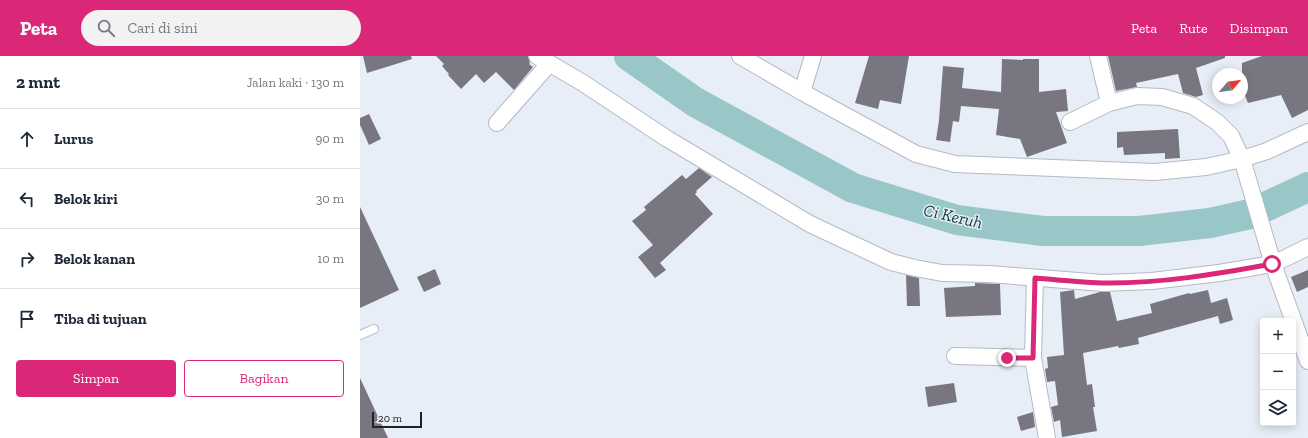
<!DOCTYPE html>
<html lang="id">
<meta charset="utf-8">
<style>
:root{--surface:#fff;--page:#f2f2f3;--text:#1f2937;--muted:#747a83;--line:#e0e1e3;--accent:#db2777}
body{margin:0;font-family:"Zilla Slab",serif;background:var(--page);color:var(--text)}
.controls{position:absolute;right:12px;bottom:12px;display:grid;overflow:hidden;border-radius:4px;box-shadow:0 2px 10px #0003}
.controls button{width:36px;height:36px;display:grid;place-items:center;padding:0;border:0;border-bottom:1px solid var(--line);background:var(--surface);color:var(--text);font:20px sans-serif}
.compass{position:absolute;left:852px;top:12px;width:36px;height:36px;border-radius:50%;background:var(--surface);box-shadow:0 2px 10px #0003;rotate:61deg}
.scale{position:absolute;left:12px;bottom:10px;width:50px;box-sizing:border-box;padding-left:4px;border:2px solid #202226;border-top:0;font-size:11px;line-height:14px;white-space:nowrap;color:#202226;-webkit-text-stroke:3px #e8eef7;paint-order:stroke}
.stop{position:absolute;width:12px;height:12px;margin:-9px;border:3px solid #db2777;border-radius:50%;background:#fff}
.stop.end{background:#db2777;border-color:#fff;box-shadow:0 1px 4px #0008}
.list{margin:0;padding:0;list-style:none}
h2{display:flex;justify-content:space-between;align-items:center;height:52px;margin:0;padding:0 16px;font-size:17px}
h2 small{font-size:13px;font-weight:400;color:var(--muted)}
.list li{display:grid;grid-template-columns:26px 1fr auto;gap:12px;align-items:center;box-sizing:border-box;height:60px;padding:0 16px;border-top:1px solid var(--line)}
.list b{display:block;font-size:15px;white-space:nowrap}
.list em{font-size:13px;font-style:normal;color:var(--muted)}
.actions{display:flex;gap:8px;padding:12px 16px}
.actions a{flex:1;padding:9px 0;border:1px solid var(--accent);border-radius:4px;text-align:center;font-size:14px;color:var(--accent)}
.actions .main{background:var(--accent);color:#fff}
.icon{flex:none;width:22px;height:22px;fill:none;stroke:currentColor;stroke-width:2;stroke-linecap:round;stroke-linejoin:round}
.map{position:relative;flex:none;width:948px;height:382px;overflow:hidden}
header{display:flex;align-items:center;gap:24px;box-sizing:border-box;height:56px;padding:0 20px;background:var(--accent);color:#fff}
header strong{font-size:19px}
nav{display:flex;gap:22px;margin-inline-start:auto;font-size:14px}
.search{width:280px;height:36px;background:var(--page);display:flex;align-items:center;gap:10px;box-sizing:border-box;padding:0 14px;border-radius:22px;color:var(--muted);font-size:15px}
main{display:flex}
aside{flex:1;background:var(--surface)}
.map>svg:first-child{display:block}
</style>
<header>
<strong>Peta</strong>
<div class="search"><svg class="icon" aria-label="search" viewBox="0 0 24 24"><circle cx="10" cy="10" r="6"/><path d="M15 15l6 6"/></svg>Cari di sini</div>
<nav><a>Peta</a><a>Rute</a><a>Disimpan</a></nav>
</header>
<main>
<aside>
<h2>2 mnt<small>Jalan kaki · 130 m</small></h2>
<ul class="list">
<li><svg class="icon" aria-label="ahead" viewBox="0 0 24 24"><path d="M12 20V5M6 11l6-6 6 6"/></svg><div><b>Lurus</b></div><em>90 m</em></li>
<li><svg class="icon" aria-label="left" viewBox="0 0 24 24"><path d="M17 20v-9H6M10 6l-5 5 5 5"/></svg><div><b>Belok kiri</b></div><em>30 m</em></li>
<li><svg class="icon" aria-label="right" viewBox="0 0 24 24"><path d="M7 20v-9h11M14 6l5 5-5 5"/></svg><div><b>Belok kanan</b></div><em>10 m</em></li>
<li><svg class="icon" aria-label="arrive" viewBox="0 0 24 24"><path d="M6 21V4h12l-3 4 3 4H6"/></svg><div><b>Tiba di tujuan</b></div></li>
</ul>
<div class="actions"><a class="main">Simpan</a><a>Bagikan</a></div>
</aside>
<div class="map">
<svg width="948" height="382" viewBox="0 0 948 382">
<rect width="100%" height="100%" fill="#e8eef7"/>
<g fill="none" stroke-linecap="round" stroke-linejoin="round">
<path stroke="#99c7c7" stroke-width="30" d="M269 0 335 46 493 132 597 164 683 175H779L850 167 890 158 948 131"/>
</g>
<g fill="#787680">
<path d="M3 0H51L52 3 7 17Z"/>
<path d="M76 0H168L170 7 169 8 173 11 154 34 136 16 124 27 116 18 101 33 88 19 89 18 82 10 84 8Z"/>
<path d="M509 0H549L541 48 520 44 518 53 495 47Z"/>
<path d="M748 0H865V2L836 12 843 39 836 41 823 37 818 18 776 27 777 31 756 35Z"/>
<path d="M902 0H948V54L932 62 921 39 888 47 882 32V7Z"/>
<path d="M642 3 663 4V3H679V36L706 33 708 55 696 56 707 87 667 101 660 83 636 79 639 53 601 50 599 66 593 65 590 86 576 84 579 64 583 10 604 12 602 32 641 36Z"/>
<path d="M9 58 21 83 9 89 0 69V62Z"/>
<path d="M818 73 820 102 805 103V97L764 99 763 91 757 92V76Z"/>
<path d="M339 112 352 121 336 135 337 136 335 138 353 158 300 207 306 214 295 222 278 201 293 189 272 165 286 154 284 151 322 119 326 123Z"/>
<path d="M0 151 39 234 0 252Z"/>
<path d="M75 213 81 228 64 236 57 221Z"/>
<path d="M948 214V231L937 236 931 221Z"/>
<path d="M546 219 559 222 560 250H547Z"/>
<path d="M615 227 640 228 641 259 586 261 584 232 615 230Z"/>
<path d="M714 234 715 243 740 236H750L757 265 792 257 790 248 829 237 830 238 848 234 851 247 867 242 873 264 860 268 858 260 778 282 779 288 759 292 758 290 723 297 727 329 732 328 735 351H733L737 375 702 381 700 364 694 366 691 351 698 349 695 325 687 326 685 313 688 312 687 301 704 299 700 236Z"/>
<path d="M0 322 28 382H0Z"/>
<path d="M594 327 597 346 568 351 565 331Z"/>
<path d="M673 356 675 371 661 375 657 361Z"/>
</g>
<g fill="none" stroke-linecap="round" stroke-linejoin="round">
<g stroke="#b4bac3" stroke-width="10">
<path id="lane" d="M0 279 14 273"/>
</g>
<g stroke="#b4bac3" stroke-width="18">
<g id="street">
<path d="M177 0 223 27 306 82 450 168 531 206 555 212 582 217 629 218 743 227 792 225 859 217 913 208 948 191"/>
<path d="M380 0 442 36 556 98 595 108 795 116 846 111 882 103 907 95 948 76"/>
<path d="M738 0 749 47"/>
<path d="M442 36 453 0"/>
<path d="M710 66 749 47 777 40 802 41 833 50 857 66 871 80 882 103 913 208 948 305"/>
<path d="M137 67 189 8"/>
<path d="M595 300 673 302 675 222"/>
<path d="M673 302 687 382"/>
</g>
</g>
<use href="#lane" stroke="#fff" stroke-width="8"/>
<use href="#street" stroke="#fff" stroke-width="16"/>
</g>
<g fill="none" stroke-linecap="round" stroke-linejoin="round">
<path stroke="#db2777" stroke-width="5" d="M647 302H673L675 222C698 224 720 226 742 227 799 228 857 218 912 208"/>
</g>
<g text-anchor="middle" stroke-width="3" stroke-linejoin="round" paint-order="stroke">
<g font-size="17" font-style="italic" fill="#154041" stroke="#e8eef7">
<text transform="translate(593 160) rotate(13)" y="6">Ci Keruh</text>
</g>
</g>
</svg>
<div class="controls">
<button>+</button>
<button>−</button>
<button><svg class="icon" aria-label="layers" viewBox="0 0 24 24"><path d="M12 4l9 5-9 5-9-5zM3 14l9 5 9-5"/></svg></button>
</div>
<svg class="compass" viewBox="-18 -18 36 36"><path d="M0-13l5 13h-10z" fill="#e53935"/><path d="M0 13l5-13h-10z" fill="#747a83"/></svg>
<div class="scale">20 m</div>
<div class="stop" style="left:912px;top:208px"></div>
<div class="stop end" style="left:647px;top:302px"></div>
</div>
</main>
